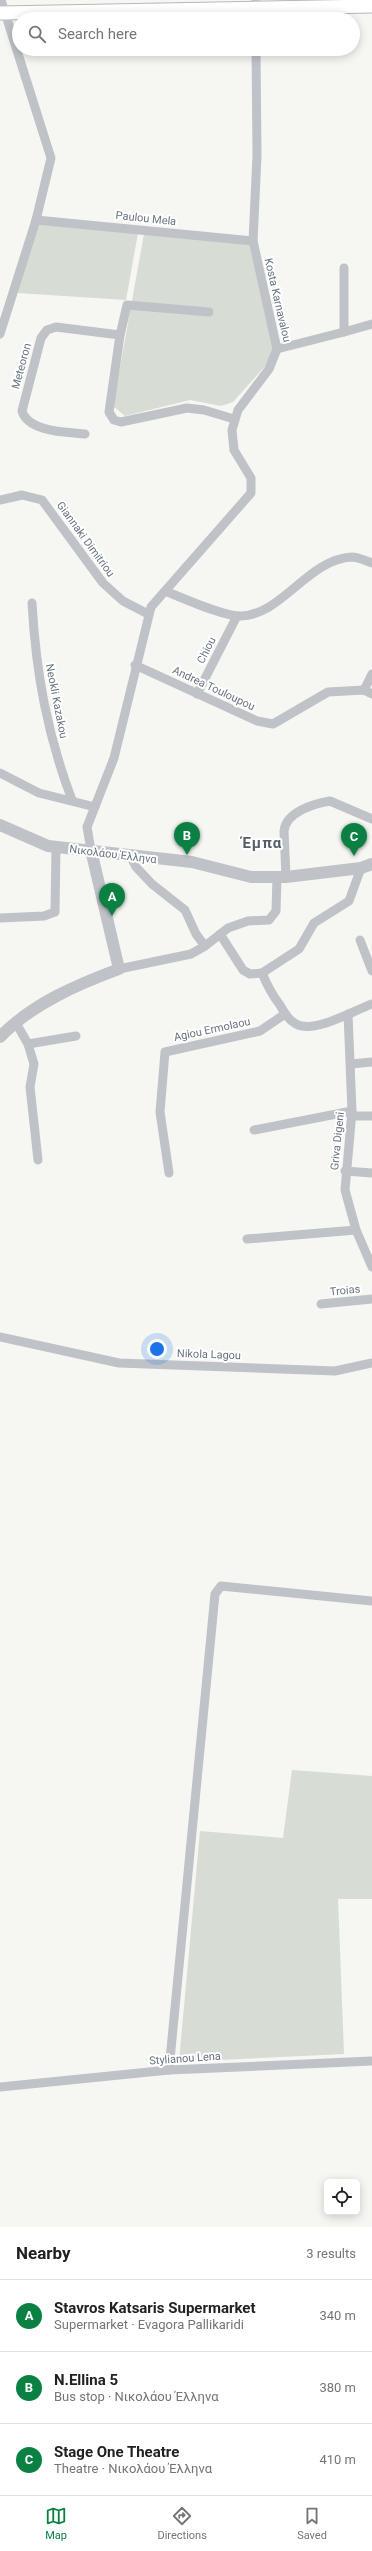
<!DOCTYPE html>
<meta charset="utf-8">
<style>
:root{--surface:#fff;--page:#f2f2f2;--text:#202124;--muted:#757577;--line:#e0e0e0;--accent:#0b8043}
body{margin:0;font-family:Roboto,sans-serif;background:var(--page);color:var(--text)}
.controls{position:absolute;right:12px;bottom:12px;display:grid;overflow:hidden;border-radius:6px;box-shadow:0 2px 10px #0003}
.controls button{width:36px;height:36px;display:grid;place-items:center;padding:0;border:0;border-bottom:1px solid var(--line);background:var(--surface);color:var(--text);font:20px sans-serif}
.you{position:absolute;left:157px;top:1349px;width:14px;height:14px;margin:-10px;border:3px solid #fff;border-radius:50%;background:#1a73e8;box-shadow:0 0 0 6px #1a73e833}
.badge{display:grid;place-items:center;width:26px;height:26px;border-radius:50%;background:var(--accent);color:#fff;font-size:13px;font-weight:700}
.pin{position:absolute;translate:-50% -33px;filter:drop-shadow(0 1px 2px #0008)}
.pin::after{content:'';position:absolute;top:21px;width:14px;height:12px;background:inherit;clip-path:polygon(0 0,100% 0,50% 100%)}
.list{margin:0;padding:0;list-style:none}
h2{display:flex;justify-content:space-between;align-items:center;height:52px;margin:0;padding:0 16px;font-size:17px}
h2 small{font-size:13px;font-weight:400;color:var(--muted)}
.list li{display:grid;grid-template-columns:26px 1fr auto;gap:12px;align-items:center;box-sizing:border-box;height:72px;padding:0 16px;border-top:1px solid var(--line)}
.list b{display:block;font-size:15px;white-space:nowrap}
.list p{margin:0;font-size:13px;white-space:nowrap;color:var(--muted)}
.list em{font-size:13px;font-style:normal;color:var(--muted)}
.icon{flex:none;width:22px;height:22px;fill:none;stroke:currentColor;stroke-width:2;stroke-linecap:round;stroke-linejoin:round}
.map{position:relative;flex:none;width:372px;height:2227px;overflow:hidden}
.search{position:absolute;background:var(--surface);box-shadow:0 2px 10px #0003;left:12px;right:12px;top:12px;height:44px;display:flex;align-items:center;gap:10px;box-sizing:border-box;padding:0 14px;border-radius:22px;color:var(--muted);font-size:15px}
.sheet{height:268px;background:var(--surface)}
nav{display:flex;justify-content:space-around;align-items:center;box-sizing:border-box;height:56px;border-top:1px solid var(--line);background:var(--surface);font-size:11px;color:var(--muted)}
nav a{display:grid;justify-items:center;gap:2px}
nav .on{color:var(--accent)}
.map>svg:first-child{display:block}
</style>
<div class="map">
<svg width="372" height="2227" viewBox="0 0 372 2227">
<rect width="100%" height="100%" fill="#f6f6f3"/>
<g fill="#d7dcd4">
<path d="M39 223 138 233 126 300 18 293 16 289Z"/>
<path d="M144 234 249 244 273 349 268 363 233 402 221 406 190 400 125 416 113 406Z"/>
<path d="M292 1770 372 1776V1899H338L344 2054 179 2062 200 1831 283 1838Z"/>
</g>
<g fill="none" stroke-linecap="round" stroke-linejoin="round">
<g stroke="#b4b8bc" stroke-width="15">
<path id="secondary" d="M0 13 372 6"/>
</g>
<g stroke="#bfc2c6" stroke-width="9">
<path d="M256 0V19"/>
<path d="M36 220 253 241"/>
<path d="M209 312 127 305 120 335 109 412 114 420 121 422 187 408 204 410 234 419"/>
<path d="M344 332 372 324"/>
<path d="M0 334 36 220 51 158 1 0"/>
<path d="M277 349 344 332V268"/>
<path d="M85 434C67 432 28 432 22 411L41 338 47 330 56 327 120 335"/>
<path d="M0 500 22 495 42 500 103 583 123 601 148 614"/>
<path d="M165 591C183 598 224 617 241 616 282 615 308 559 352 557 358 557 366 561 372 563"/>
<path d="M32 603C36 673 47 734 72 800"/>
<path d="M135 665 257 721 273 724 328 692 364 690 372 694"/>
<path d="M364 690 372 674"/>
<path d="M197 694 237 616"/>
<path d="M0 773 39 793 95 807"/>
<path d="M91 850 87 827 114 758 151 607 251 493V478L234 450 232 430 238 410 269 369 277 349 253 241 257 156 256 49"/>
<path d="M130 855 136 867 152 884 185 910 196 934 205 946"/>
<path d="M286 877 284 831C286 812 313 804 330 801L372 819"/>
<path d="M0 918 44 916 55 912 56 847"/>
<path d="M220 934 243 970 250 974 262 973 299 949 314 923 349 901 361 868"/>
<path d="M360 940 372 971"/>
<path d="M119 969 191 954 205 946 228 928 248 921 269 920 276 911 277 877"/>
<path d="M262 973C267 985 272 995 280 1005 284 1012 288 1020 296 1024 314 1034 353 1011 372 1004"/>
<path d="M348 1014 352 1111 345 1190 356 1230 372 1267"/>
<path d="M16 1023 28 1044 76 1036"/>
<path d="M28 1044 34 1064 30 1087 38 1160"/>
<path d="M351 1064 372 1062"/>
<path d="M352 1116H372"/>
<path d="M254 1130 352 1111"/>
<path d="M345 1171 372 1173"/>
<path d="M169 1173 160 1112 165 1052 260 1031 285 1014"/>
<path d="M247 1239 356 1230"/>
<path d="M321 1304 372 1299"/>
<path d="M0 1337 119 1363 335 1371 372 1363"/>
<path d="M169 2070 215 1594 221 1586 372 1601"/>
<path d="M0 2087 169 2070 372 2061"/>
</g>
<g stroke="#bfc2c6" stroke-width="12">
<path d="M0 825 48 846 192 862 251 877H286L361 868 372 864"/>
<path d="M0 1037C32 1004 76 985 119 969L91 850"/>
</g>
<use href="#secondary" stroke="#fff" stroke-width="13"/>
</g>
<g text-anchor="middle" stroke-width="4" stroke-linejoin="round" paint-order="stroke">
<g font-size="11" fill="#687481" stroke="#fff">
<text transform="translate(146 218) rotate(6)" y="4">Paulou Mela</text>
<text transform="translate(278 300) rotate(77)" y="4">Kosta Karnavalou</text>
<text transform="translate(21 366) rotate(-75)" y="4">Meteoron</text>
<text transform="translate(86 539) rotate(54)" y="4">Giannaki Dimitriou</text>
<text transform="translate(206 650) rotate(-63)" y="4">Chiou</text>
<text transform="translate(214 688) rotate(25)" y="4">Andrea Touloupou</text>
<text transform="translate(57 701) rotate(79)" y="4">Neokli Kazakou</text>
<text transform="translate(113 854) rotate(7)" y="4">Νικολάου Έλληνα</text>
<text transform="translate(212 1029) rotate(-12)" y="4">Agiou Ermolaou</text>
<text transform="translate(337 1141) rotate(-84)" y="4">Griva Digeni</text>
<text transform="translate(345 1290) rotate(-6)" y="4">Troias</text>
<text transform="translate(209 1354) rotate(2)" y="4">Nikola Lagou</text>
<text transform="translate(185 2058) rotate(-4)" y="4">Stylianou Lena</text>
</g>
<g font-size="15" font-weight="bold" letter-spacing="1" fill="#555e67" stroke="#fff">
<text x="262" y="848">Έμπα</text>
</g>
</g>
</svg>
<div class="controls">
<button><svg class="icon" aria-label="locate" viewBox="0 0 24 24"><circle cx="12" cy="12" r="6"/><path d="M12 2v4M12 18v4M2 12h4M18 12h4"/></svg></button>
</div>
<div class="you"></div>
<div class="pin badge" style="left:112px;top:916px">A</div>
<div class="pin badge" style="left:187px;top:855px">B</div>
<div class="pin badge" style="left:354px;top:856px">C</div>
<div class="search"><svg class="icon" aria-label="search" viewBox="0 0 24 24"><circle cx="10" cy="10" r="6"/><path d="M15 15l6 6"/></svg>Search here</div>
</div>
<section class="sheet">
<h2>Nearby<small>3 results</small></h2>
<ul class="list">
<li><span class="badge">A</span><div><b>Stavros Katsaris Supermarket</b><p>Supermarket · Evagora Pallikaridi</p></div><em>340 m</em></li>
<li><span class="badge">B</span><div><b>N.Ellina 5</b><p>Bus stop · Νικολάου Έλληνα</p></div><em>380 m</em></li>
<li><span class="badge">C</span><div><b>Stage One Theatre</b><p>Theatre · Νικολάου Έλληνα</p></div><em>410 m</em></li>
</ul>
</section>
<nav>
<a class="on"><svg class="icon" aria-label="map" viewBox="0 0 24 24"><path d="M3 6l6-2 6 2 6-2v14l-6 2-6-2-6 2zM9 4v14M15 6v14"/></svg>Map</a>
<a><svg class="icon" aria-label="directions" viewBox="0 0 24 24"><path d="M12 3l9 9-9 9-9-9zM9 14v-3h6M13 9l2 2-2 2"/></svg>Directions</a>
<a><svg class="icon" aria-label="saved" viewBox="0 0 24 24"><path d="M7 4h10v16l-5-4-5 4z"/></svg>Saved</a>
</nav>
